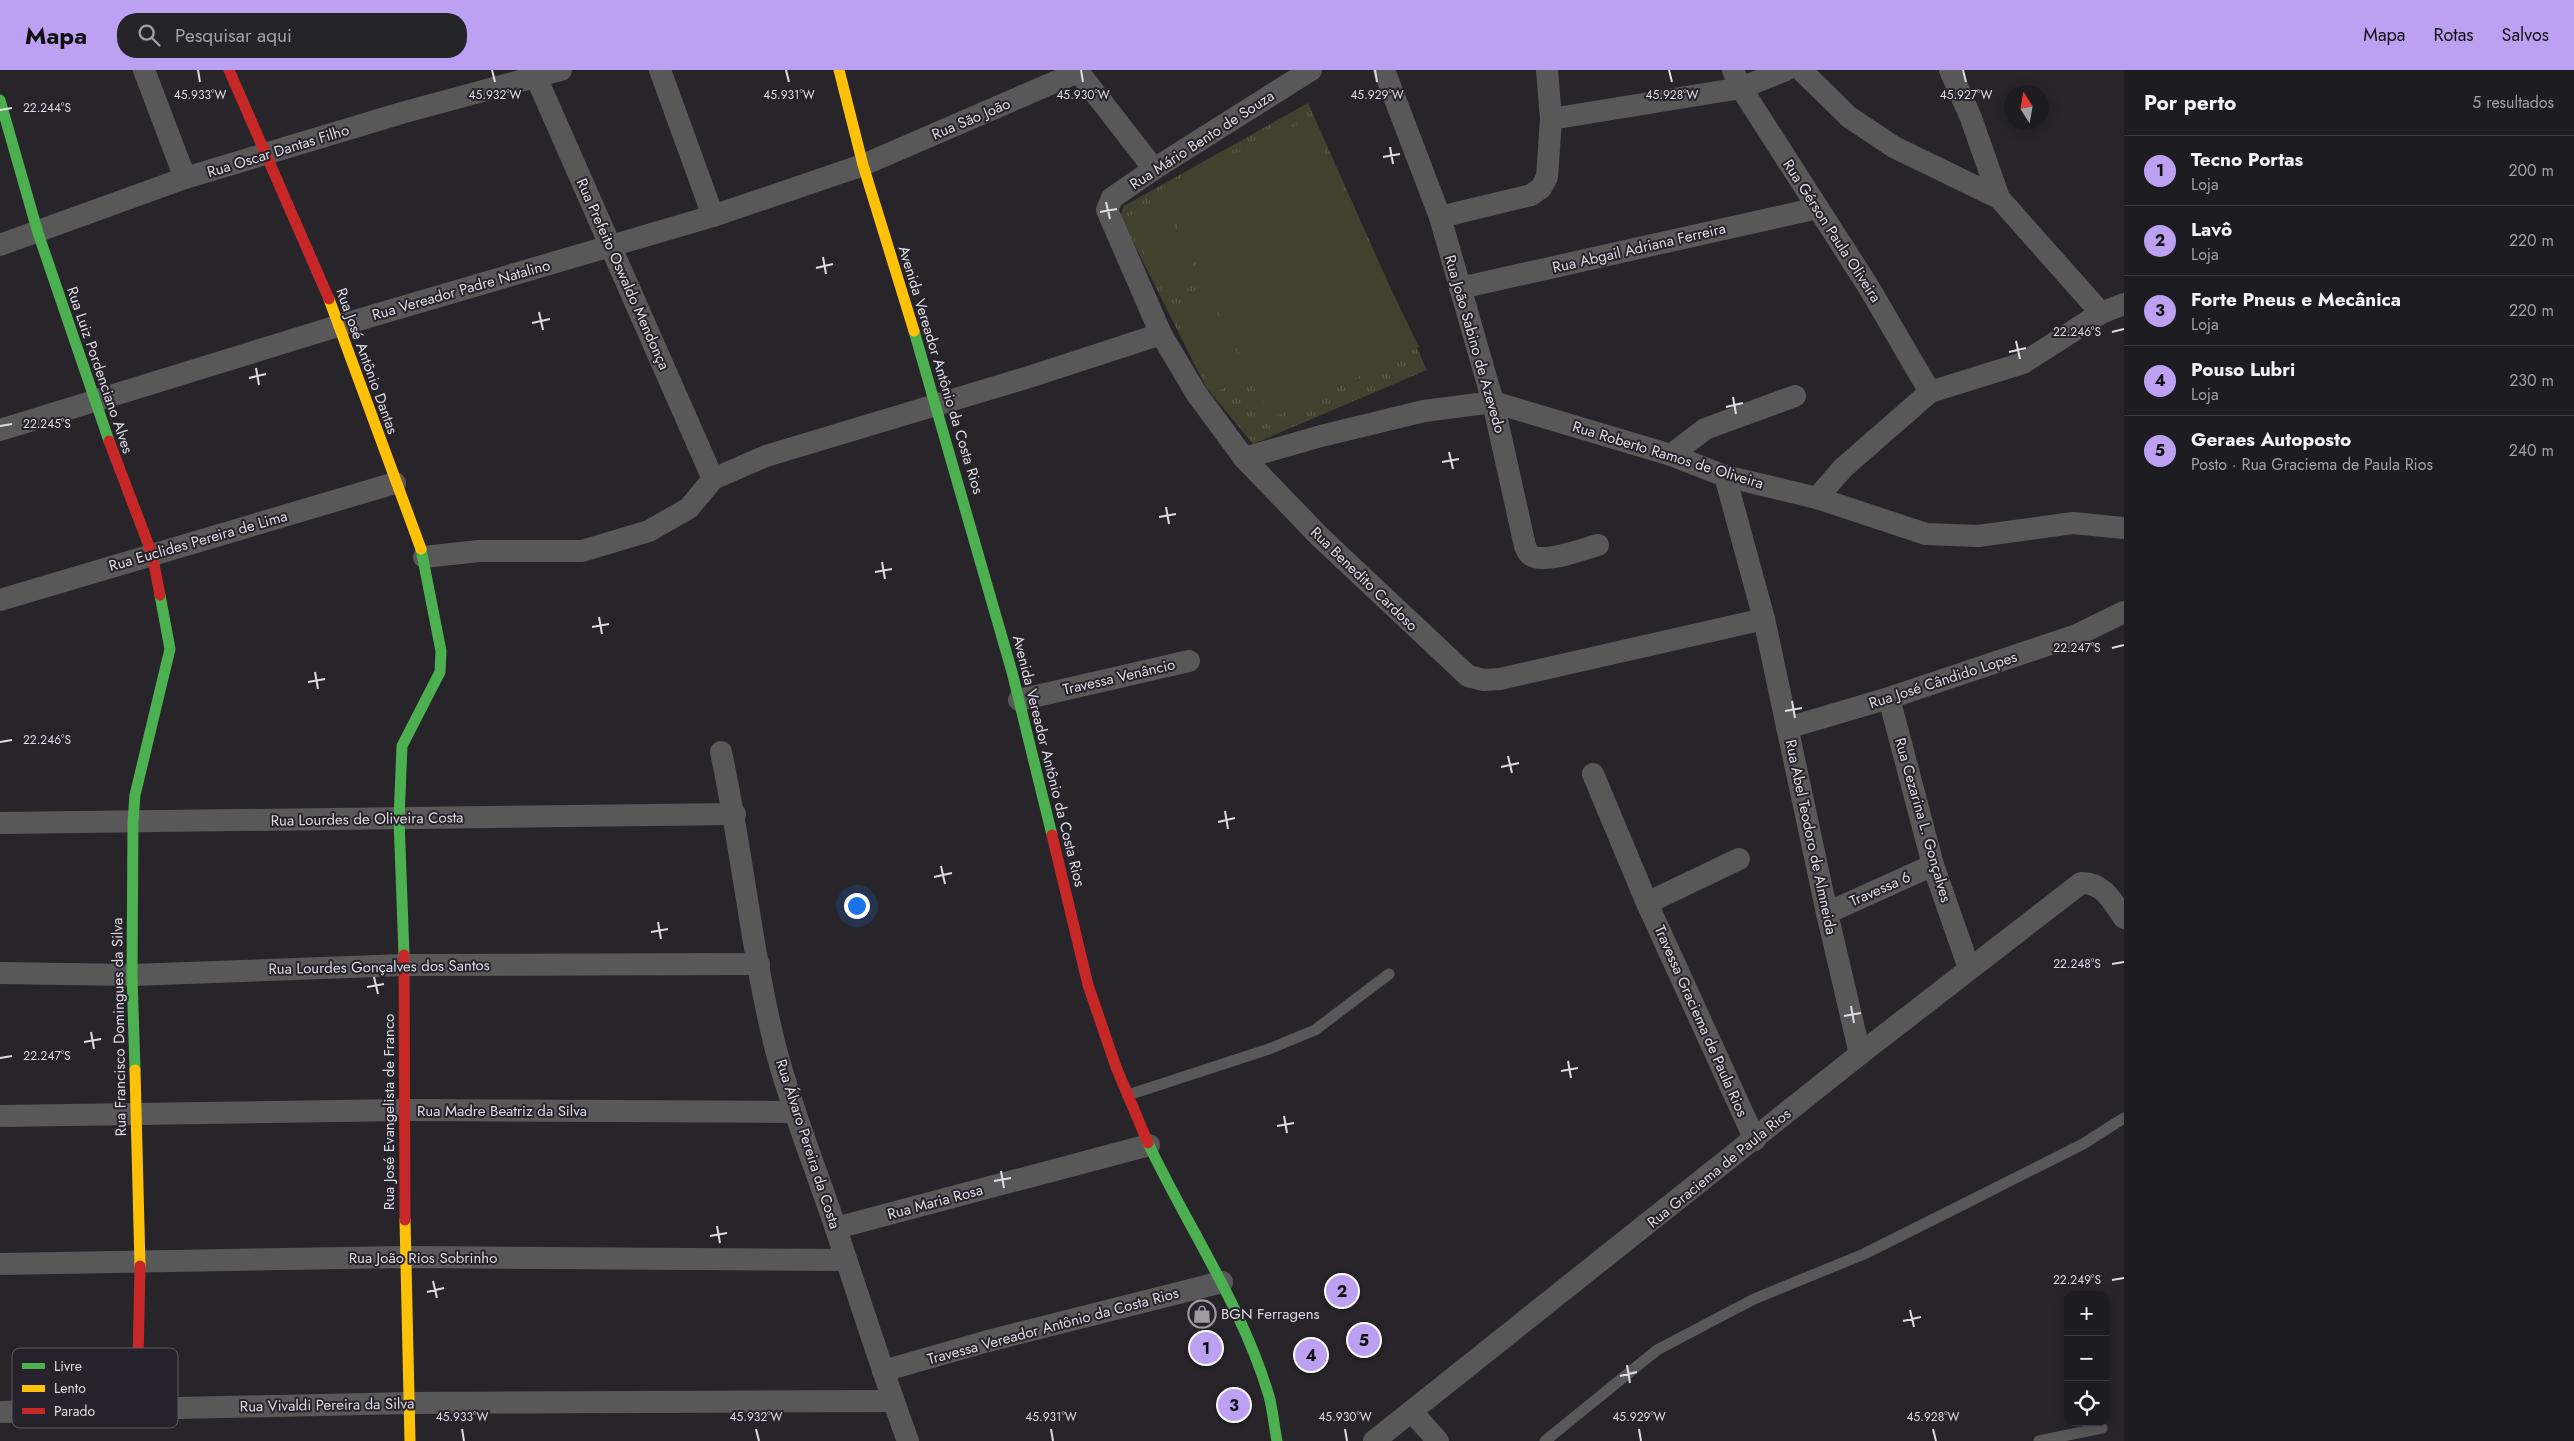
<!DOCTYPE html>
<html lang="pt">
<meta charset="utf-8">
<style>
:root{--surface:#1d1c20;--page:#252529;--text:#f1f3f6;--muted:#a0a1a5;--line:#3b3a3e;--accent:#bca0f2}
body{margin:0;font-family:Jost,sans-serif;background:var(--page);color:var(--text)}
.controls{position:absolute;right:15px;bottom:15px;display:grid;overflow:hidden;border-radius:10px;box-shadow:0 2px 12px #0003}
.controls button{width:45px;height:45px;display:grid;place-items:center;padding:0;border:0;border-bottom:1px solid var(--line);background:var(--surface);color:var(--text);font:25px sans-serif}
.compass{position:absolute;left:2004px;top:15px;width:45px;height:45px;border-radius:50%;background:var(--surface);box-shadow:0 2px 12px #0003;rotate:349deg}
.you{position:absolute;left:856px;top:835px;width:18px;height:18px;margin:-12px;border:4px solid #fff;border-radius:50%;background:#1a73e8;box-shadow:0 0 0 8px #1a73e833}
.badge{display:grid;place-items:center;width:32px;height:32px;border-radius:50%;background:var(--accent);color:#111;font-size:16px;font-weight:700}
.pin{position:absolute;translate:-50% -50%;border:2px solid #fff;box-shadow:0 1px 5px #0006}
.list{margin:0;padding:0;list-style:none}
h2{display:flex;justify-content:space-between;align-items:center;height:65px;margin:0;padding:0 20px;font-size:21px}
h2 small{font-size:16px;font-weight:400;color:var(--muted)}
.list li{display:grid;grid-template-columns:32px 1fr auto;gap:15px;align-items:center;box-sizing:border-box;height:70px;padding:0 20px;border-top:1px solid var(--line)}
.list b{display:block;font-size:19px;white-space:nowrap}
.list p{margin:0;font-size:16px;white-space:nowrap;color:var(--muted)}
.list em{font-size:16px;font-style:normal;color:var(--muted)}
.icon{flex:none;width:28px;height:28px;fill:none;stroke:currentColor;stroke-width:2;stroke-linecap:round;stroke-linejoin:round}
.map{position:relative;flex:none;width:2124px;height:1371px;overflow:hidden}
header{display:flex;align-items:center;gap:30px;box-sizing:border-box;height:70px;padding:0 25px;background:var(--accent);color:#111}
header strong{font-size:24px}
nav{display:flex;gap:28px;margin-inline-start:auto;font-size:18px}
.search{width:350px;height:45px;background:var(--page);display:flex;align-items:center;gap:12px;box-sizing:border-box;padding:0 18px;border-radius:20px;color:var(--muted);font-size:19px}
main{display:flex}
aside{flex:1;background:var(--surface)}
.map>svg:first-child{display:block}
</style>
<header>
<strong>Mapa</strong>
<div class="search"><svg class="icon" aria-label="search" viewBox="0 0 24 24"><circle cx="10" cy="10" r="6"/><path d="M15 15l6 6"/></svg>Pesquisar aqui</div>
<nav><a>Mapa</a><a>Rotas</a><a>Salvos</a></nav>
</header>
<main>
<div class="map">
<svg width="2124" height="1371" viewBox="0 0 2124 1371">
<defs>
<pattern id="park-tufts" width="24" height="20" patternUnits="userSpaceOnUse" patternTransform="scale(1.25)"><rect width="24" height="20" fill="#40422d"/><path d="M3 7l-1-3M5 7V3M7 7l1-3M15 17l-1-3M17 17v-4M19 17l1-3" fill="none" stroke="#5b5d4b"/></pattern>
</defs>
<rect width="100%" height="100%" fill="#27252a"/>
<path fill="url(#park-tufts)" d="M1308 33 1427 300 1253 374 1206 317 1120 146 1124 136Z"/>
<g fill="#40422d">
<path d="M1309 49 1419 277 1271 349 1160 120Z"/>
<path d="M1162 131 1202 211 1167 229 1127 147Z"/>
<path d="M1208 224 1248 306 1214 323 1173 242Z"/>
</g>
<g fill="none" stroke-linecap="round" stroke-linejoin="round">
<g stroke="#595859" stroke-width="11">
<path d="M1128 1025 1269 979 1315 960 1389 904"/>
<path d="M1545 1371 1657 1280 1754 1229 1864 1184 1968 1132 2083 1074 2124 1048"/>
<path d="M2039 1371 2102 1358"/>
</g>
<g stroke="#595859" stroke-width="22">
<path d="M144 0 185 108"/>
<path d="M533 0 713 409"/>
<path d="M660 0 713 146"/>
<path d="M1077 0 1154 99"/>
<path d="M1311 0 1154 99 1112 128 1107 140 1161 264 1196 323 1244 388 1320 467 1468 606 1484 610 1500 609 1764 549"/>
<path d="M1384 0 1440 147 1493 332 1525 476C1527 481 1529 486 1535 487 1550 492 1583 479 1598 475"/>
<path d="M1733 0 1741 18 1868 216 1930 322"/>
<path d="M1801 0 1849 47 1894 77 1999 128"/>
<path d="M1950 0 1971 48 1999 128 2101 243"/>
<path d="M1551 49 1741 18 1786 0"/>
<path d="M1440 147 1531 125 1541 118 1547 107 1551 49 1547 0"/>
<path d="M0 175 185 108 405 42 561 0"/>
<path d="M1460 218 1818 138"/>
<path d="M0 360 341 255 713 146 863 95 1078 2"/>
<path d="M1671 385 1705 359 1795 326"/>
<path d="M1244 388 1321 366 1424 341 1493 332 1671 385 1725 406 1817 428 1926 464 1978 466 2073 453 2124 458"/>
<path d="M1725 406 1764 549 1827 843 1860 984"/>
<path d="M1817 428 1843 398 1930 322 2023 293 2101 243 2124 234"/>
<path d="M424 487 479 481H582L649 461 689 438 713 409 766 386 1029 307 1161 264"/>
<path d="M0 530 395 413"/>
<path d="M1889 628 1933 795 1969 898"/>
<path d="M1019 630 1189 591"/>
<path d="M1787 658 1889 628 2077 565 2124 542"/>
<path d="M721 682C742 779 751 879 775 976 791 1039 816 1098 836 1159 860 1230 882 1301 908 1371"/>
<path d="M1593 704 1647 833 1755 1070"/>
<path d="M0 753 735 744"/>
<path d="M1647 833 1739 789"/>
<path d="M1827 843 1933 795"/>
<path d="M0 903 132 905 404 895 759 894"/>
<path d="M0 1046 403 1040 794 1042"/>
<path d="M836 1158 1149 1075"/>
<path d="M0 1194 406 1187 846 1190"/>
<path d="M883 1301 988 1271 1222 1212"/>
<path d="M0 1342 409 1333 893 1331"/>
<path d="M1412 1342 1438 1371"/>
<path d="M1374 1371 1860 984 2081 813C2103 812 2113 832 2124 848"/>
</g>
<g stroke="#4caf50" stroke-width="11">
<path d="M0 30 38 163 109 371"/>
<path d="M914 261 1012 602 1052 765"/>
<path d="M404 885 399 749 402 676 440 602 441 581 421 479"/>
<path d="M135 1000 132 905 133 752 135 725 170 579 160 525"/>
<path d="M1148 1073C1188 1158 1242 1235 1269 1326 1273 1341 1274 1356 1277 1371"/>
</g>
<g stroke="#ffc107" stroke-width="11">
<path d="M839 0 863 95 914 261"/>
<path d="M329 229 421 479"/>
<path d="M135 1000 140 1196"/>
<path d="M405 1150 410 1371"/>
</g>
<g stroke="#c62828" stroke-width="11">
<path d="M229 0 329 229"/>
<path d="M109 371 152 484 160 525"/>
<path d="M1052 765 1088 915 1116 997 1148 1073"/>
<path d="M404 885 405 1150"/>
<path d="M137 1339 140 1196"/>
</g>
</g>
<path fill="none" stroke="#dedce2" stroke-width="2" d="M198 0 200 12M492 0 495 12M786 0 789 12M1081 0 1083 12M1375 0 1377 12M1669 0 1672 12M1963 0 1966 12M0 40 12 38M1390 77 1393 94M1383 87 1400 84M1106 132 1110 149M1100 142 1117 139M823 187 826 204M816 198 833 194M539 242 543 260M532 253 550 249M2112 262 2124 259M2016 271 2020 289M2009 282 2026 278M256 298 259 315M249 308 266 304M1733 327 1736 344M1726 337 1743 333M0 356 12 354M1449 382 1453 399M1442 392 1459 389M1166 437 1169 454M1159 447 1176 444M882 492 885 509M875 502 892 499M599 547 602 564M592 557 609 554M2112 578 2124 575M315 602 318 619M308 612 325 609M1792 631 1795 648M1785 641 1802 638M0 672 12 670M1508 686 1512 703M1501 697 1519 693M1225 741 1228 759M1218 752 1235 748M941 796 945 814M934 807 952 803M658 852 661 869M651 862 668 859M2112 894 2124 892M374 907 378 924M367 917 384 914M1851 936 1854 953M1844 946 1861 943M91 962 94 979M84 972 101 969M0 988 12 986M1568 991 1571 1008M1561 1001 1578 998M1284 1046 1287 1063M1277 1056 1294 1053M1001 1101 1004 1118M994 1111 1011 1108M717 1156 720 1173M710 1166 727 1163M2112 1210 2124 1208M433 1211 437 1228M427 1222 444 1218M1910 1240 1914 1257M1903 1251 1921 1247M1627 1295 1630 1313M1620 1306 1637 1302M462 1359 464 1371M756 1359 759 1371M1051 1359 1053 1371M1345 1359 1347 1371M1639 1359 1641 1371M1933 1359 1936 1371"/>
<defs>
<g id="shop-ring" transform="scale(1.4375)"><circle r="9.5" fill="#27232c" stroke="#9e9ca2" stroke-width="1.5"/><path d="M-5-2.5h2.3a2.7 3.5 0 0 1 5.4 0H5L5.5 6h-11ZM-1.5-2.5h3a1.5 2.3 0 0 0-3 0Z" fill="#9e9ca2"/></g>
</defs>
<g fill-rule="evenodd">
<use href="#shop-ring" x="1202" y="1244"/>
</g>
<g text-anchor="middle" stroke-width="4" stroke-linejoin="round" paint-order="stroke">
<g font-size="15" fill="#dedce2" stroke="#27232c">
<text transform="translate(971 49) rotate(-23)" y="5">Rua São João</text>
<text transform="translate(1202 70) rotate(-33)" y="5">Rua Mário Bento de Souza</text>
<text transform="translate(278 81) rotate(-17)" y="5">Rua Oscar Dantas Filho</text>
<text transform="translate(1832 161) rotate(57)" y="5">Rua Gérson Paula Oliveira</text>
<text transform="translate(1639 178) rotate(-13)" y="5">Rua Abgail Adriana Ferreira</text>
<text transform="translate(623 204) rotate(66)" y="5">Rua Prefeito Oswaldo Mendonça</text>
<text transform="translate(461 220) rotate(-16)" y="5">Rua Vereador Padre Natalino</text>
<text transform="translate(1475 274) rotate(74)" y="5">Rua João Sabino de Azevedo</text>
<text transform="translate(367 291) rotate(70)" y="5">Rua José Antônio Dantas</text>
<text transform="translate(100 300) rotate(71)" y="5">Rua Luiz Pordenciano Alves</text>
<text transform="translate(941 300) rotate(73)" y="5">Avenida Vereador Antônio da Costa Rios</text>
<text transform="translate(1668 385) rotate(17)" y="5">Rua Roberto Ramos de Oliveira</text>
<text transform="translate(198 471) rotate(-16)" y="5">Rua Euclides Pereira de Lima</text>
<text transform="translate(1364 509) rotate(44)" y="5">Rua Benedito Cardoso</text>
<text transform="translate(1119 607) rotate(-13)" y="5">Travessa Venâncio</text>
<text transform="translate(1943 610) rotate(-18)" y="5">Rua José Cândido Lopes</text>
<text transform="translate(1049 691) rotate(76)" y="5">Avenida Vereador Antônio da Costa Rios</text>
<text transform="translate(367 749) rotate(-1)" y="5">Rua Lourdes de Oliveira Costa</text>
<text transform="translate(1923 750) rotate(74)" y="5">Rua Cezarina L. Gonçalves</text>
<text transform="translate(1811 767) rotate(78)" y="5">Rua Abel Teodoro de Almneida</text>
<text transform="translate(1880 819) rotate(-24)" y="5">Travessa 6</text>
<text transform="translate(379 897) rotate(-1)" y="5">Rua Lourdes Gonçalves dos Santos</text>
<text transform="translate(1701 951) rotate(66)" y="5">Travessa Graciema de Paula Rios</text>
<text transform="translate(119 957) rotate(-91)" y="5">Rua Francisco Domingues da Silva</text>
<text x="502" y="1046">Rua Madre Beatriz da Silva</text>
<text transform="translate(389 1042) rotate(-90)" y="5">Rua José Evangelista de Franco</text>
<text transform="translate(808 1074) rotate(72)" y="5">Rua Álvaro Pereira da Costa</text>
<text transform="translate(1719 1098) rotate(-39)" y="5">Rua Graciema de Paula Rios</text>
<text transform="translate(935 1132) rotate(-15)" y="5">Rua Maria Rosa</text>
<text x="423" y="1193">Rua João Rios Sobrinho</text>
<text transform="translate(1053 1256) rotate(-15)" y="5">Travessa Vereador Antônio da Costa Rios</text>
<text transform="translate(327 1335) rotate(-1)" y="5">Rua Vivaldi Pereira da Silva</text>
</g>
<g font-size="15" fill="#dedce2" stroke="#27232c" text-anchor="start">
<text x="1221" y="1249">BGN Ferragens</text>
</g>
</g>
<rect x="12" y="1278" width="166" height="80" rx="8" fill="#27232c" stroke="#5e5a63" stroke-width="1"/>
<rect x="22" y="1293" width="23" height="6" fill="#4caf50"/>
<rect x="22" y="1315" width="23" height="7" fill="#ffc107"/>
<rect x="22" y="1338" width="23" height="6" fill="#c62828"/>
<g font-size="14" fill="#dedce2">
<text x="54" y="1301">Livre</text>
<text x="54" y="1323">Lento</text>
<text x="54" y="1346">Parado</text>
</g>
<g font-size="12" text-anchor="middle" fill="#dedce2" stroke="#27232c" stroke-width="4" stroke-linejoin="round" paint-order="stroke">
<text x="200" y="29">45.933°W</text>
<text x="495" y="29">45.932°W</text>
<text x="789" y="29">45.931°W</text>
<text x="1083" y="29">45.930°W</text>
<text x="1377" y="29">45.929°W</text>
<text x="1672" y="29">45.928°W</text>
<text x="1966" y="29">45.927°W</text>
<text x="47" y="42">22.244°S</text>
<text x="2077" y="266">22.246°S</text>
<text x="47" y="358">22.245°S</text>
<text x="2077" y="582">22.247°S</text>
<text x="47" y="674">22.246°S</text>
<text x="2077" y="898">22.248°S</text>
<text x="47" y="990">22.247°S</text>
<text x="2077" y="1214">22.249°S</text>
<text x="462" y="1351">45.933°W</text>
<text x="756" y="1351">45.932°W</text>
<text x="1051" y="1351">45.931°W</text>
<text x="1345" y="1351">45.930°W</text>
<text x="1639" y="1351">45.929°W</text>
<text x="1933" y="1351">45.928°W</text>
</g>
</svg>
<div class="controls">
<button>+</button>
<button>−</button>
<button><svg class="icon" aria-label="locate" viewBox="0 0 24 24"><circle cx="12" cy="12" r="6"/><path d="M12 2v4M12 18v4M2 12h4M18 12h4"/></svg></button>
</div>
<svg class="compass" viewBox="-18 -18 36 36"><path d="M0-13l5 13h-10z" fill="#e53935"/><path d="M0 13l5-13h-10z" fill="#a0a1a5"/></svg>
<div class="you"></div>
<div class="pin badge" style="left:1206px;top:1278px">1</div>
<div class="pin badge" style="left:1342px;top:1221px">2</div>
<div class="pin badge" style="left:1234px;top:1335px">3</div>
<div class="pin badge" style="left:1311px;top:1285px">4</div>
<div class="pin badge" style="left:1364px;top:1270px">5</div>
</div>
<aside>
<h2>Por perto<small>5 resultados</small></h2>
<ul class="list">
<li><span class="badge">1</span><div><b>Tecno Portas</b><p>Loja</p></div><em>200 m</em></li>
<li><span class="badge">2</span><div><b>Lavô</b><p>Loja</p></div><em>220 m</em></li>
<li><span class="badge">3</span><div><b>Forte Pneus e Mecânica</b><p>Loja</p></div><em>220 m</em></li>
<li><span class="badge">4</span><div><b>Pouso Lubri</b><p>Loja</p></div><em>230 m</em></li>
<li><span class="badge">5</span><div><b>Geraes Autoposto</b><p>Posto · Rua Graciema de Paula Rios</p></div><em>240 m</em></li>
</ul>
</aside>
</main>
